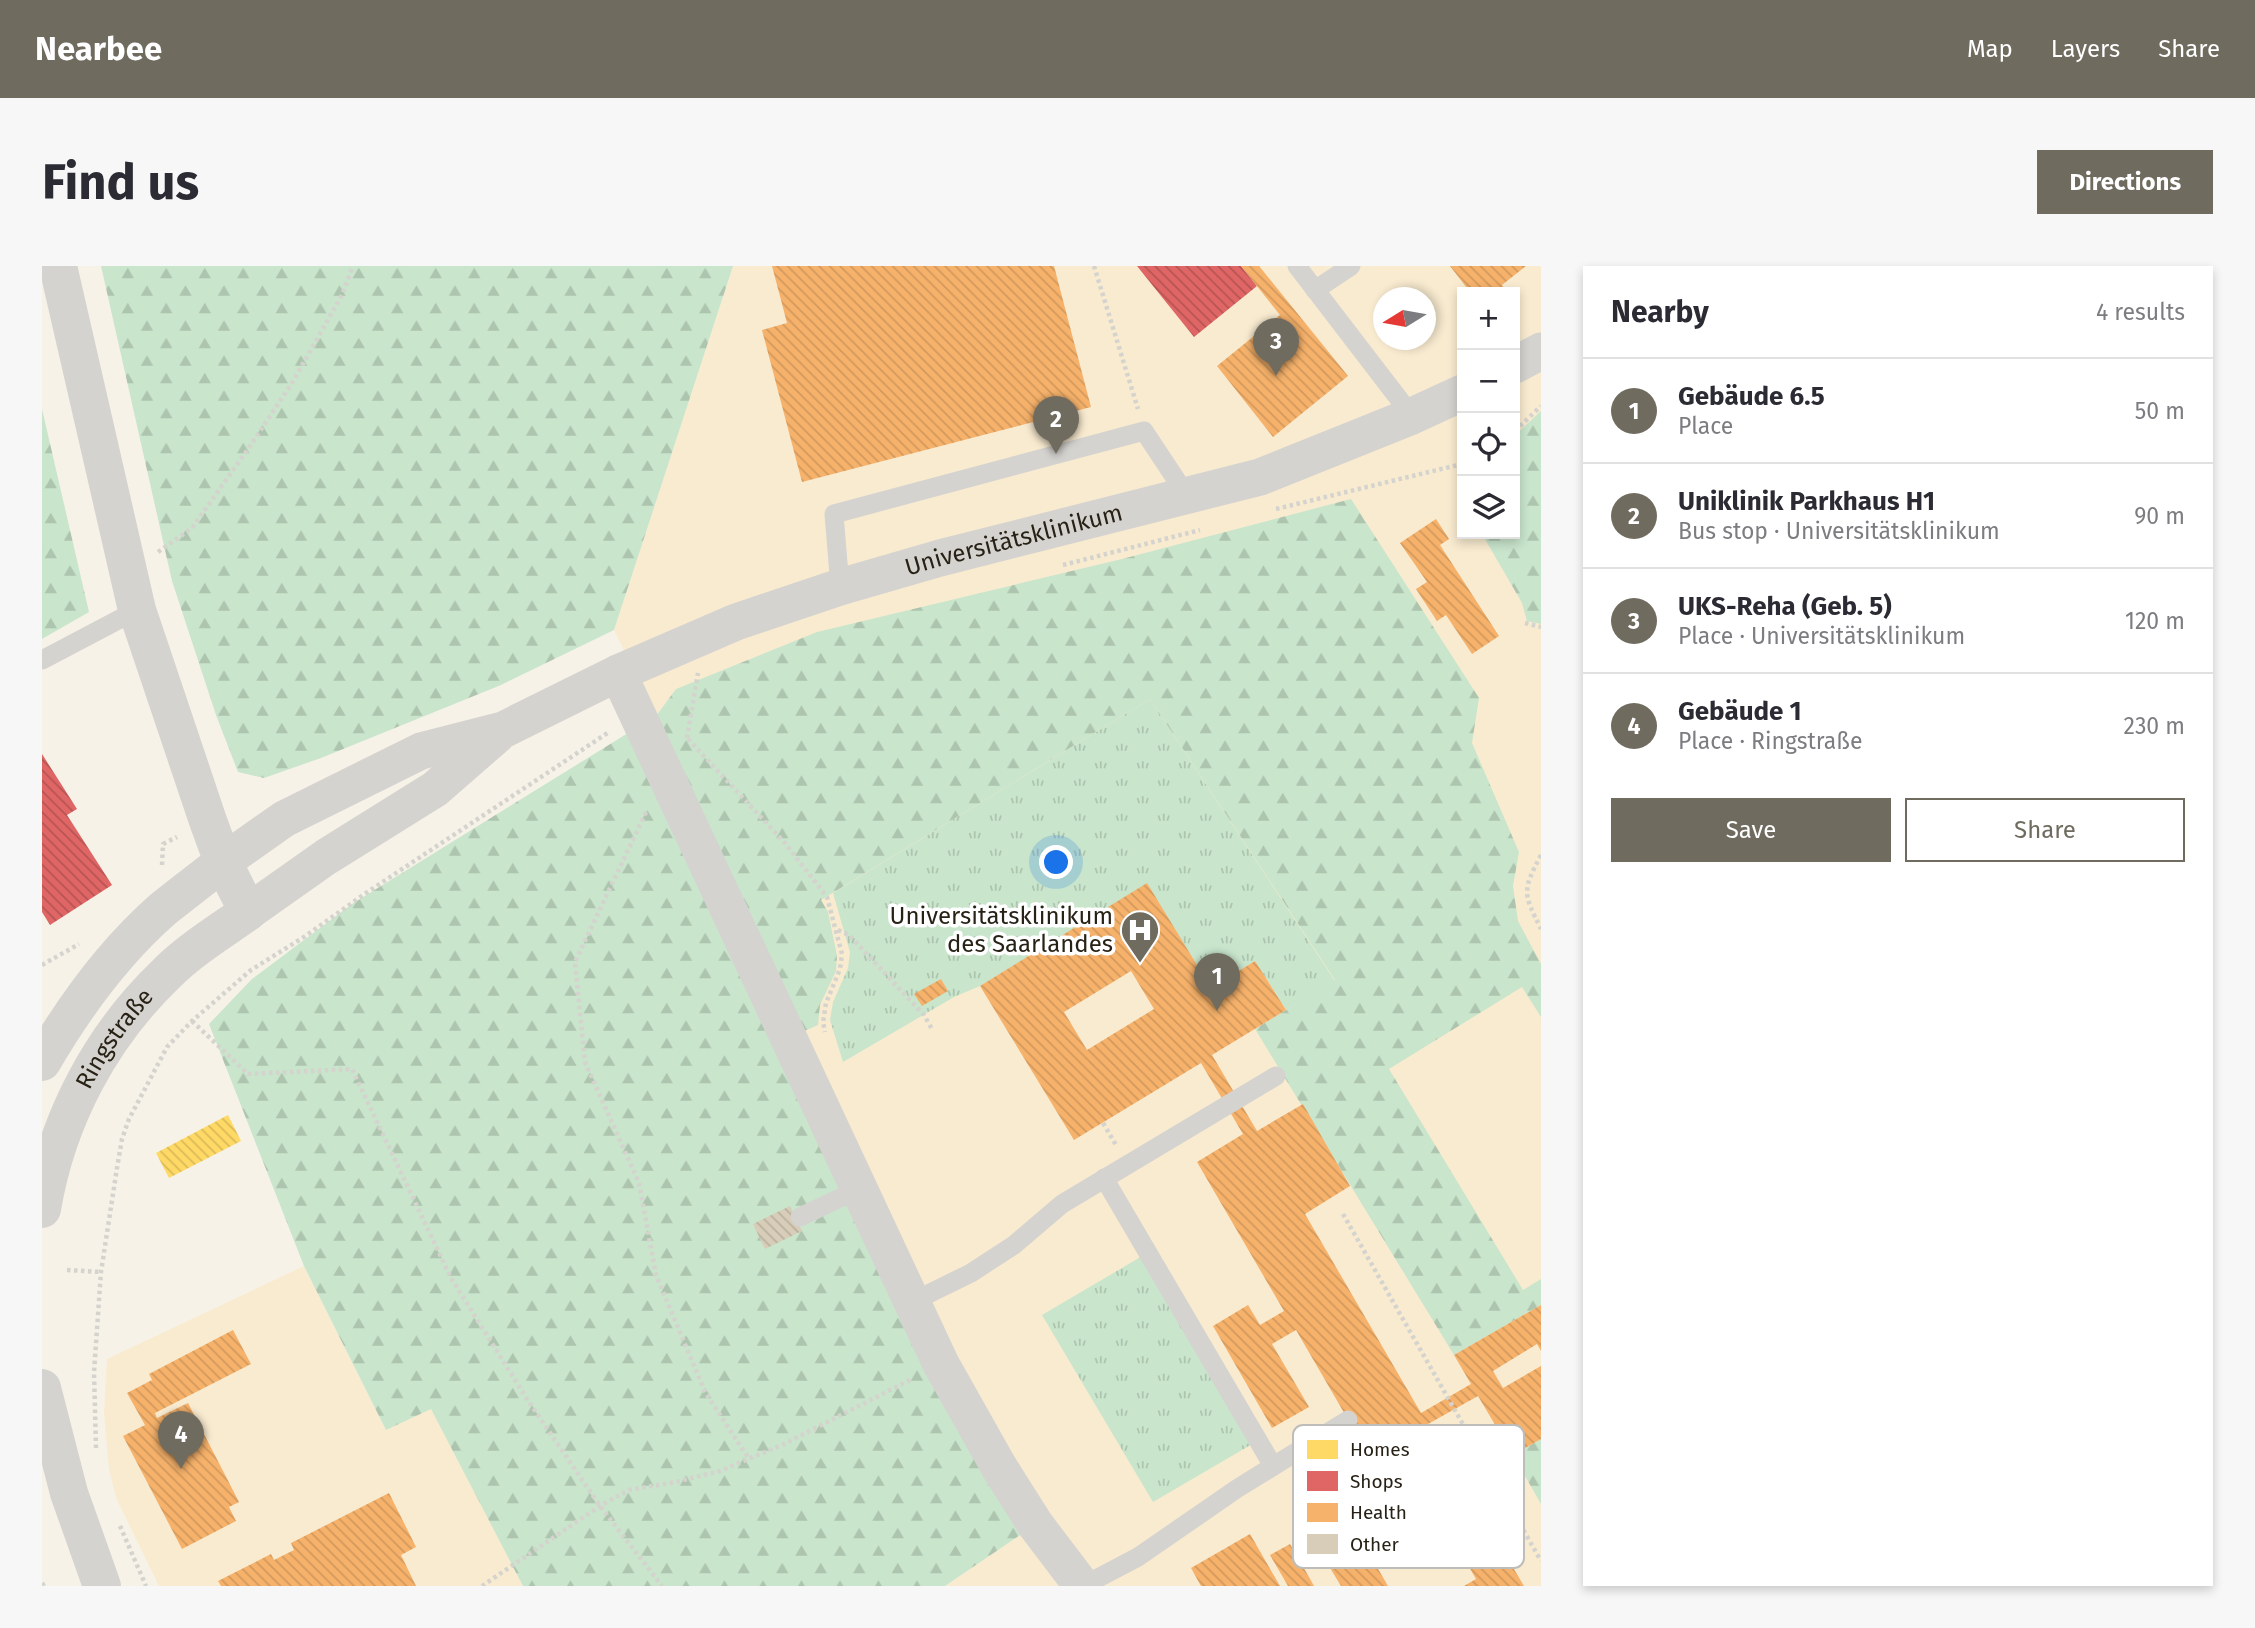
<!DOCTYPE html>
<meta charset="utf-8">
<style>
:root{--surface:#fff;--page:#f7f7f7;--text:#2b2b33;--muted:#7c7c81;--line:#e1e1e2;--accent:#706b5f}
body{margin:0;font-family:"Fira Sans",sans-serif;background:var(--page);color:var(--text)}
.controls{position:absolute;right:21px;top:21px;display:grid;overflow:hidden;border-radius:0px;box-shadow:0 4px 10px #0003}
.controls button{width:63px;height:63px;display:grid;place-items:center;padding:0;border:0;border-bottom:2px solid var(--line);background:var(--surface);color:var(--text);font:35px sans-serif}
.compass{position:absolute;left:1331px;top:21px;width:63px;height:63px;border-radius:50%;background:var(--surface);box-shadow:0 4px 10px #0003;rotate:259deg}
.you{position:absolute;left:1015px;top:597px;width:24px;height:24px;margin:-18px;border:5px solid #fff;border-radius:50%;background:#1a73e8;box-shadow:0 0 0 10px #1a73e833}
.badge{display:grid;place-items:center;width:46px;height:46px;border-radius:50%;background:var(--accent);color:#fff;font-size:23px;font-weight:700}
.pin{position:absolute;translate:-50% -58px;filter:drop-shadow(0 2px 4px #0008)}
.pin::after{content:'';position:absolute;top:37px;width:24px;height:21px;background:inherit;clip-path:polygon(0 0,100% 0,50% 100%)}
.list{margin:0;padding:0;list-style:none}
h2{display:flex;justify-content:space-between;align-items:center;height:91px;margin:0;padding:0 28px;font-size:30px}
h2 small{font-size:23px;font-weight:400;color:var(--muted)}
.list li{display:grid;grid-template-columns:46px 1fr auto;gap:21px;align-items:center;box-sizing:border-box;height:105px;padding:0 28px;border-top:2px solid var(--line)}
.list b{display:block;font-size:26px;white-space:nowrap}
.list p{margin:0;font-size:23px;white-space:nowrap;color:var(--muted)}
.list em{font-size:23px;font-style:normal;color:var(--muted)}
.actions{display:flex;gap:14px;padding:21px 28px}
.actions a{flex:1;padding:16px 0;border:2px solid var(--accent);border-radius:0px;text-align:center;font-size:24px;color:var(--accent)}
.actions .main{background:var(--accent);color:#fff}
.icon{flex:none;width:38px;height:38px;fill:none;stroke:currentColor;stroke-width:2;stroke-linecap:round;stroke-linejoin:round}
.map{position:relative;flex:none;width:1499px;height:1320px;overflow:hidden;border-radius:0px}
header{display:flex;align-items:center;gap:42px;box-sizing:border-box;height:98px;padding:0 35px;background:var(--accent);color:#fff}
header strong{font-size:33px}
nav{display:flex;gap:38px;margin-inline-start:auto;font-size:24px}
.intro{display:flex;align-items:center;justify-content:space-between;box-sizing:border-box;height:168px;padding:0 42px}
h1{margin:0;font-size:49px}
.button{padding:18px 32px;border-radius:0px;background:var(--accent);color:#fff;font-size:24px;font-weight:700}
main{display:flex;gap:42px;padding:0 42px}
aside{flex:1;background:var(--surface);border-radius:0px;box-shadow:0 4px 10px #0003}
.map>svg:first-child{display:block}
</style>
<header>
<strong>Nearbee</strong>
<nav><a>Map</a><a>Layers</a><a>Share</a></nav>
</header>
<div class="intro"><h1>Find us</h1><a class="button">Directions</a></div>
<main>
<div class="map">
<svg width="1499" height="1320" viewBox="0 0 1499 1320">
<defs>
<pattern id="grass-tufts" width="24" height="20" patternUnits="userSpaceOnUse" patternTransform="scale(1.75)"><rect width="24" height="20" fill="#c9e5cc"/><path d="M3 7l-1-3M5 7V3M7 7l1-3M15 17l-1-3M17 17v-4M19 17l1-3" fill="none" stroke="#adc4ae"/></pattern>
<pattern id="forest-firs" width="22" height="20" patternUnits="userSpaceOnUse" patternTransform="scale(1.75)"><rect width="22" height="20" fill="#c9e5cc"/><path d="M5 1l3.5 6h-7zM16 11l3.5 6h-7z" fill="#adc4ae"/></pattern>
<pattern id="homes-back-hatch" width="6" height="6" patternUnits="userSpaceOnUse" patternTransform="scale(1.75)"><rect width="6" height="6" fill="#ffd966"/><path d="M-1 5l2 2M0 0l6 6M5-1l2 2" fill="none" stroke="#dbba58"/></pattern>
<pattern id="shops-back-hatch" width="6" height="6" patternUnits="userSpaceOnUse" patternTransform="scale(1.75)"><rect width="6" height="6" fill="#e06666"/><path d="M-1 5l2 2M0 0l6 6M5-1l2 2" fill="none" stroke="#b65453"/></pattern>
<pattern id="health-back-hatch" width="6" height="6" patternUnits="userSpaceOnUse" patternTransform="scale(1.75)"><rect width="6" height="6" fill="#f6b26b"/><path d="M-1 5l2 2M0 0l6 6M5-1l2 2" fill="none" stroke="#d3995c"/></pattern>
<pattern id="building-back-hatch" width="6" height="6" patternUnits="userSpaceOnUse" patternTransform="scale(1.75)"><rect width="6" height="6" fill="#d7cdb9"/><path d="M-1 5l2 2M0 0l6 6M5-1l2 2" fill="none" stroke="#b9b09e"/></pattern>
</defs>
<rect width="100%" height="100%" fill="#f7f2e7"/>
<g fill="#f9ebd0" fill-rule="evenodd">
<path d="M691 0H1499V1320H903L981 1267 614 449 572 364ZM1420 26H1473V268H1420ZM1342 32H1384V74H1342Z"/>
<path d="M262 1000 344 1164 389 1142 481 1320H117L74 1232 67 1203 62 1147 65 1093Z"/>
</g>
<g fill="url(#grass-tufts)">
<path d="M1108 433 1293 715 1244 744 1213 695 1169 722 1105 618 938 720 912 731 801 796 788 754 791 736 806 702 808 686 791 627Z"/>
<path d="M1102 989 1212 1177 1111 1236 1000 1049Z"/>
</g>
<g fill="url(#forest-firs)">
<path d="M59 0H691L572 364 459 419 279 492 222 512 196 506 174 449 130 315Z"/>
<path d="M0 143 47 346 0 373Z"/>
<path d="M1499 145V358L1485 355 1480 337 1440 268H1473V169Z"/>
<path d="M1309 233 1437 432 1430 477 1477 586 1471 620 1476 655 1499 698V751L1480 721 1347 803 1481 1024 1499 1013V1039L1412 1089 1213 763 1293 714 1108 433 779 634 786 646 795 690 794 705 778 739 776 759 758 767 614 450 634 423 775 366 1080 293Z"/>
<path d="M586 467 981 1267 903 1320H481L389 1143 344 1164 262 1000 167 758 210 713 310 638Z"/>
<path d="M1499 1173V1238L1471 1189Z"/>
</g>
<path fill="url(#homes-back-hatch)" d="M186 849 199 875 127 912 114 887Z"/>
<g fill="url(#shops-back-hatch)">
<path d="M1095 0H1199L1215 20 1152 71Z"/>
<path d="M0 488 35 543 25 549 70 619 8 659 0 646Z"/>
</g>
<g fill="url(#health-back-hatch)" fill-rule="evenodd">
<path d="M730 0H1012L1049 141 760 216 720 64 745 57Z"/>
<path d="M1199 0H1217L1306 110 1231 171 1175 100 1238 49Z"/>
<path d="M1408 0H1484L1460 19 1465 26H1428Z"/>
<path d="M1394 253 1407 273 1398 279 1457 370 1430 388 1404 349 1395 355 1374 323 1385 316 1358 277Z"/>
<path d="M1105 617 1169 722 1213 695 1244 744 1170 789 1215 865 1261 838 1308 920 1263 948 1379 1147 1429 1118 1412 1089 1499 1039V1085L1495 1078 1451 1105 1461 1122 1499 1100V1173L1471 1189 1436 1130 1386 1158 1482 1320H1422L1434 1313 1379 1218 1310 1258 1346 1320H1299L1254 1246 1333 1200 1254 1064 1230 1078 1267 1141 1230 1162 1171 1060 1206 1039 1218 1059 1242 1045 1155 896 1201 868 1159 797 1032 874 938 720ZM1089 705 1112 743 1045 784 1022 746Z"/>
<path d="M899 713 906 725 880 740 872 728Z"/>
<path d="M191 1064 209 1098 113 1147 115 1152 146 1137 197 1236 187 1241 194 1255 140 1283 81 1170 103 1159 85 1127 110 1114 107 1108Z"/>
<path d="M347 1227 374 1281 359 1289 374 1320H179L176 1315 229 1288 232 1294 252 1284 249 1277Z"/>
<path d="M1208 1268 1238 1320H1159L1149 1302Z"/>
<path d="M1248 1278 1267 1311 1272 1320H1246L1228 1289Z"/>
</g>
<path fill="url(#building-back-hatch)" d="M748 940 760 965 723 983 711 958Z"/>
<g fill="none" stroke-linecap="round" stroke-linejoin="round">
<g stroke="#d4d3ce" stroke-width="4.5" stroke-dasharray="3.5 3.5" stroke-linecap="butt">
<path d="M1052 0 1096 143"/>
<path d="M1473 165 1499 140"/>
<path d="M1234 243 1420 198"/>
<path d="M116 286 150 262 206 183 250 117 300 29 311 0"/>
<path d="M1021 299 1158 264"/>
<path d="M1483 357 1499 361"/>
<path d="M645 472 656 407"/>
<path d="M646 473 742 576 785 631 800 688 798 703 784 737 781 756 783 766"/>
<path d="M604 546 533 696 543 796 597 917 614 1009 663 1126 707 1193"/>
<path d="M1499 589C1480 625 1481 627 1499 663"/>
<path d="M120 599 121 578 135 571"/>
<path d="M796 664 807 669 882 749 890 763"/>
<path d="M0 699 37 678"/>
<path d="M150 755 206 808 310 803 409 1012 485 1133 558 1240 620 1320"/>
<path d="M1061 857 1074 879"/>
<path d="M1301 948 1499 1295"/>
<path d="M25 1004 59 1006"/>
<path d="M54 1182 52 1106 59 1006 75 902 80 873 87 853 125 781 150 755 209 704 262 671 324 627 567 466"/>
<path d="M78 1260 104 1320"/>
<path d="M0 1317 2 1320"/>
<path d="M440 1320 558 1240 587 1224 634 1216 678 1205 740 1179 870 1113"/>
</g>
<g stroke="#d5d3cf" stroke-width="19">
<path d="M1255 0 1370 150"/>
<path d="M1273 24 1309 0"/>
<path d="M798 321 792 248 1102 165 1145 230"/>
<path d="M0 394 95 344"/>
<path d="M1062 912 1231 1200"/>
<path d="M758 951 819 922"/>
<path d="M870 1036 929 1007 972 979 1020 938 1234 810"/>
<path d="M1041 1320 1096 1291 1196 1222 1306 1154"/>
</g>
<g stroke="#d5d3cf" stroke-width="37">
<path d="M1473 99 1499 85"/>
<path d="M576 407 899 1098 957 1201 993 1258 1040 1320"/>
<path id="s1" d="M181 596 242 553 379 485 461 464 576 407 694 356 798 321 898 292 1218 211 1370 150 1420 127"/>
<path d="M206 646 284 591 393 523 455 469"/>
</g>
<g stroke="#d5d3cf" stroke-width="38">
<path d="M0 796C32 741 72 686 121 643 141 627 161 612 181 596"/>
<path id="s2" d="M0 943C15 853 59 770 125 707 148 684 179 665 206 646L181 596 166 555 95 344 16 0"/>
<path d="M0 1122 27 1227 60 1320"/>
</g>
</g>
<defs>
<g id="hospital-pin" transform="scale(2.0125)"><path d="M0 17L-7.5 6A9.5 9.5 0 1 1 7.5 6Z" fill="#706b5f" stroke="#fff"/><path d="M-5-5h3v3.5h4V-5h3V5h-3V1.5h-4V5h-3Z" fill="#fff"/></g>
</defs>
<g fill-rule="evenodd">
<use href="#hospital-pin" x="1098" y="664"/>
</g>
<g text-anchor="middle" stroke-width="7" stroke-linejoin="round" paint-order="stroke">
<g font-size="24" fill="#282216" stroke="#fff">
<text dy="8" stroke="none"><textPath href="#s1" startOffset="859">Universitätsklinikum</textPath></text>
<text dy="8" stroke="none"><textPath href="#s2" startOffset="187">Ringstraße</textPath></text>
</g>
<g font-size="24" fill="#282216" stroke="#fff" text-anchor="end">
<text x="1071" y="658">Universitätsklinikum<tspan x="1071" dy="28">des Saarlandes</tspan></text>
</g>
</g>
<rect x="1251" y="1159" width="231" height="143" rx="10" fill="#fff" stroke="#bebdb9" stroke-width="2"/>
<rect x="1265" y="1174" width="31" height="19" fill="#ffd966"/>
<rect x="1265" y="1205" width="31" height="20" fill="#e06666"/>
<rect x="1265" y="1237" width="31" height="19" fill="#f6b26b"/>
<rect x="1265" y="1268" width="31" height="20" fill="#d7cdb9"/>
<g font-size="19" fill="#282216">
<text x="1308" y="1190">Homes</text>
<text x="1308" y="1222">Shops</text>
<text x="1308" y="1253">Health</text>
<text x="1308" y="1285">Other</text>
</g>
</svg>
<div class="controls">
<button>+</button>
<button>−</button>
<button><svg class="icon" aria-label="locate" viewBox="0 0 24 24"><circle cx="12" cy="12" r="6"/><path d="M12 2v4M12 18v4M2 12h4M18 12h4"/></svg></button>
<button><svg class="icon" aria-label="layers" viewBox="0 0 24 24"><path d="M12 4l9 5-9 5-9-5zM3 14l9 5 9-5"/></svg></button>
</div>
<svg class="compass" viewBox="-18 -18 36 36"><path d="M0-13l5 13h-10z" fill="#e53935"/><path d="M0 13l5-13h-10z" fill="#7c7c81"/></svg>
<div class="you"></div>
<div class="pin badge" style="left:1175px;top:745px">1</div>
<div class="pin badge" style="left:1014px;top:188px">2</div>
<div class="pin badge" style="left:1234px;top:110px">3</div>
<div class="pin badge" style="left:139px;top:1203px">4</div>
</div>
<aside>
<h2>Nearby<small>4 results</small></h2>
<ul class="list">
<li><span class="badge">1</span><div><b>Gebäude 6.5</b><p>Place</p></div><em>50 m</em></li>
<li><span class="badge">2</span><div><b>Uniklinik Parkhaus H1</b><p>Bus stop · Universitätsklinikum</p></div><em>90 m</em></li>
<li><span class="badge">3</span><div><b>UKS-Reha (Geb. 5)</b><p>Place · Universitätsklinikum</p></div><em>120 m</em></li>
<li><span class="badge">4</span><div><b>Gebäude 1</b><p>Place · Ringstraße</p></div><em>230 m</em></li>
</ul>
<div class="actions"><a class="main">Save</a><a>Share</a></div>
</aside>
</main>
